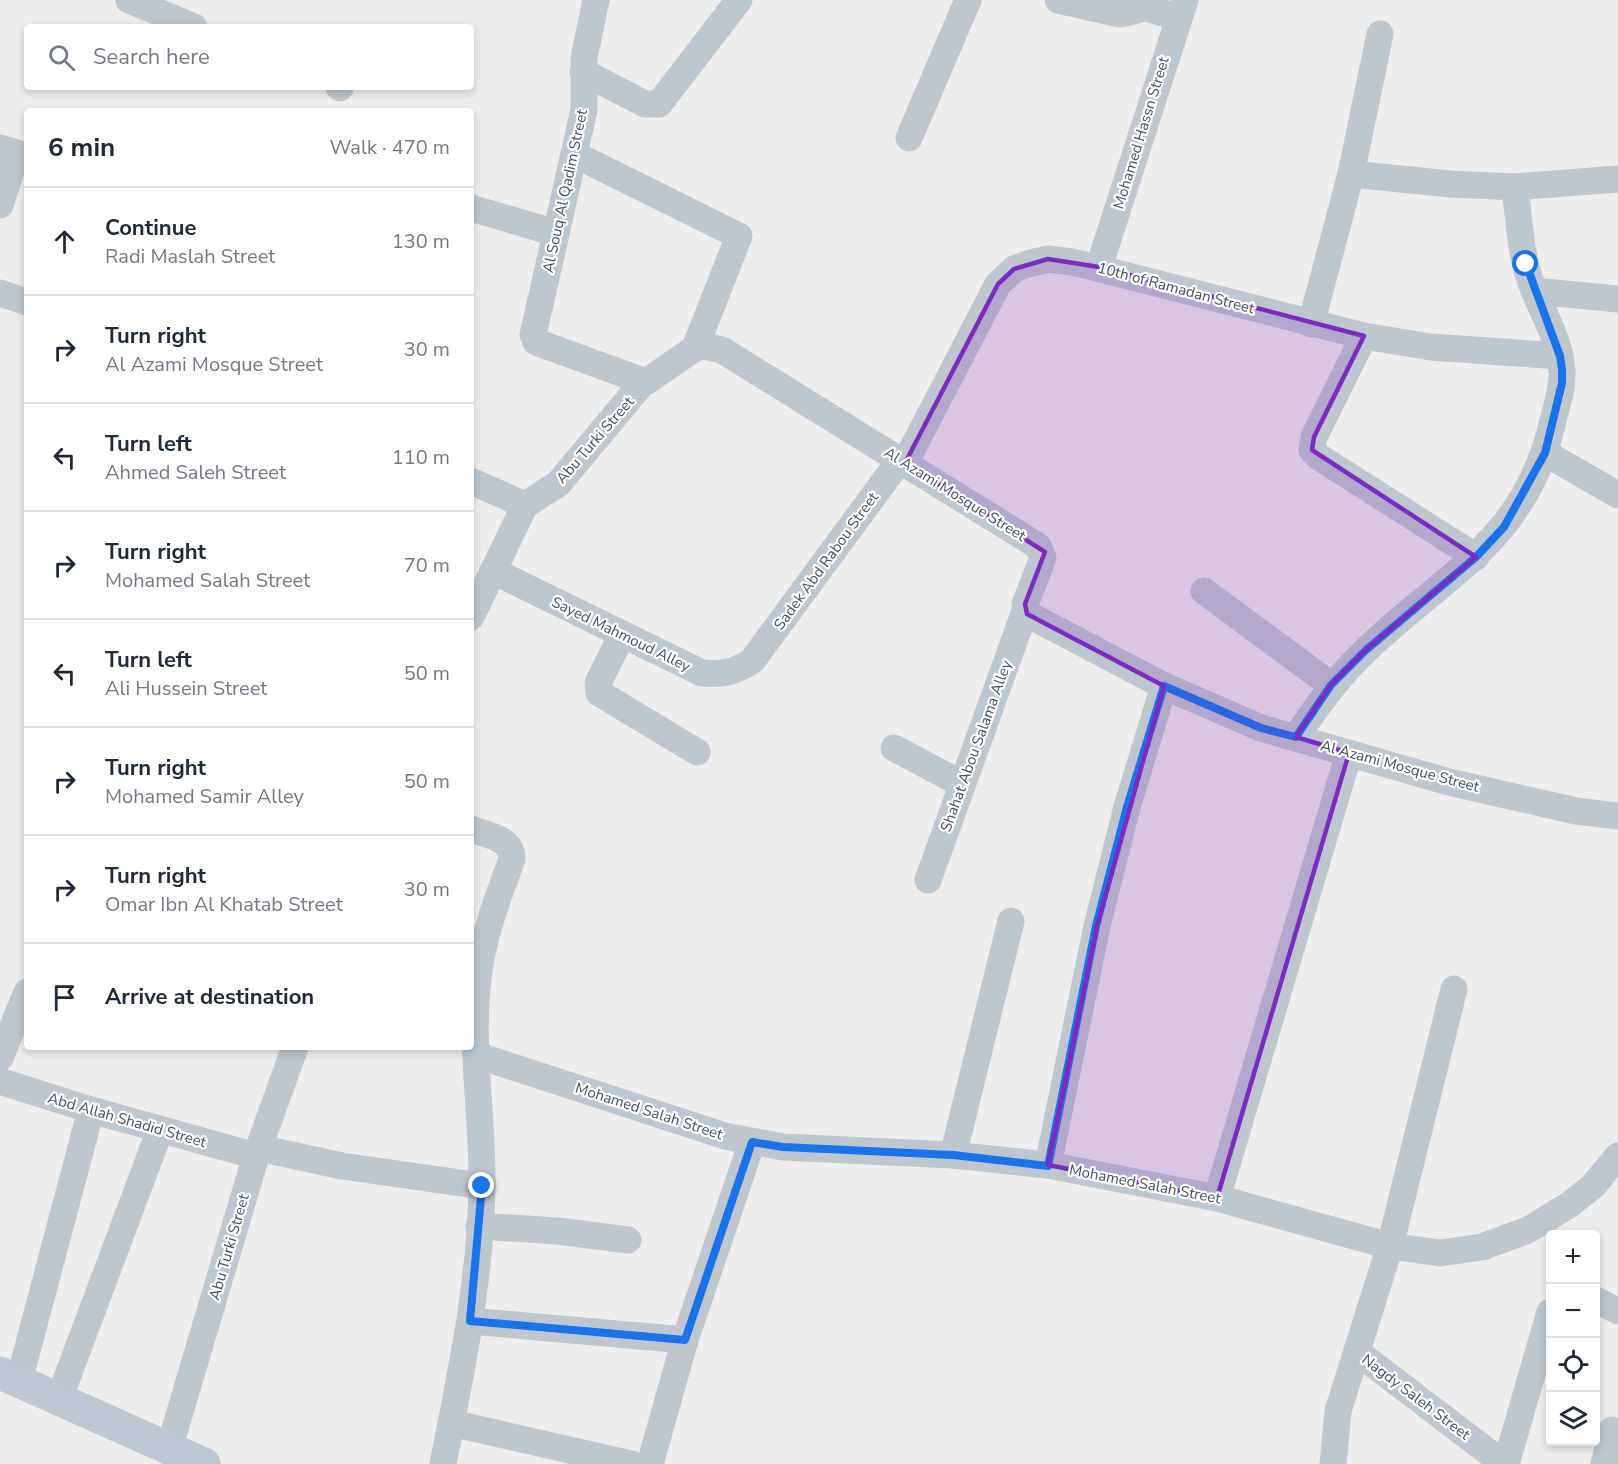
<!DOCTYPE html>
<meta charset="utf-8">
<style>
:root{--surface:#fff;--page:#f6f6f7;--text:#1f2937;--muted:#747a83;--line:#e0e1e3}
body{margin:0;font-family:"Nunito Sans",sans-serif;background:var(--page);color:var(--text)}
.controls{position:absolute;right:18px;bottom:18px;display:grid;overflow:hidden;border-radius:6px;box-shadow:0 3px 9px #0003}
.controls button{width:54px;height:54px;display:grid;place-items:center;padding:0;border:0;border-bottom:2px solid var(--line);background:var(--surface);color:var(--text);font:30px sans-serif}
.stop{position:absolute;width:18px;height:18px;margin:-14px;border:4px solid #1a73e8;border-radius:50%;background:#fff}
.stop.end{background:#1a73e8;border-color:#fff;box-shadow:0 2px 6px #0008}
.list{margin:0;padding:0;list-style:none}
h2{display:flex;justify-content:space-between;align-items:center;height:78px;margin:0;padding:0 24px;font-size:26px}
h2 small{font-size:20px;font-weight:400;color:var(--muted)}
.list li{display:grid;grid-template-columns:39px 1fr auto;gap:18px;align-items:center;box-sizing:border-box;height:108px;padding:0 24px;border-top:2px solid var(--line)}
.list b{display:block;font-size:22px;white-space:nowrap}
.list p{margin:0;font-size:20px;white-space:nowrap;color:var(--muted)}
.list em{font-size:20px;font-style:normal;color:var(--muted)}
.icon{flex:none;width:33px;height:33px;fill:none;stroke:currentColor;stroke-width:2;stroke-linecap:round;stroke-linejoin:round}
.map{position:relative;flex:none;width:1618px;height:1464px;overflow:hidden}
.search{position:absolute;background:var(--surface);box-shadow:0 3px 9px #0003;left:24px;top:24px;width:450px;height:66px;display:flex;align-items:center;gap:15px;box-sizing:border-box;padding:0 21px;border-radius:6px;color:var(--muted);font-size:22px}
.panel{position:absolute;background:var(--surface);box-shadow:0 3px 9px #0003;left:24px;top:108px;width:450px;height:942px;border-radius:6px}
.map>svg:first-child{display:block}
</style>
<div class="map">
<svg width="1618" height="1464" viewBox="0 0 1618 1464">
<rect width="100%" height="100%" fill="#f0eded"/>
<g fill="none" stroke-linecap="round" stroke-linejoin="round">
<g stroke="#bec7cf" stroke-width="27">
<path d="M129 0 194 27"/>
<path d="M596 0 584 58V110L533 335 536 342 646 382 695 348 704 346 722 350 1038 546 1043 558 1025 604 1027 614 1164 686 1261 728 1449 782 1576 811 1618 816"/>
<path d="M1058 0 1120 14 1146 8 1177 17"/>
<path d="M583 72 645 104H659L739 0"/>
<path d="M339 87 340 88"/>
<path d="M909 138 968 0"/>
<path d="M0 148 17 153 0 205"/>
<path d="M574 154 739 236 695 348"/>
<path d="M1351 174 1450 184 1515 187 1618 179"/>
<path d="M471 208 556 233"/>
<path d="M1099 267 1185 0"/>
<path d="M1534 291 1618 299"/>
<path d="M0 293 27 302"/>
<path d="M1311 324 1351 174 1380 34"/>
<path d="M1364 336 1314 437 1312 450 1319 457 1476 557"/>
<path d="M1545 453 1618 495"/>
<path d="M905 463 998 284 1014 269 1031 263 1048 259 1073 262 1364 336 1431 347 1560 356"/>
<path d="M471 481 525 505"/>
<path d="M493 571 702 673C722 675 735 672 752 661L900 460"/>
<path d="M1204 591 1331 685"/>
<path d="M471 617 525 505 558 484 644 381"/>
<path d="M622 635 598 683 599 693 697 752"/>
<path d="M1296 737C1317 706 1337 678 1364 652 1443 575 1523 544 1552 425 1556 408 1563 389 1562 372 1561 339 1539 308 1529 277 1520 249 1519 217 1515 187"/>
<path d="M894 748 962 784"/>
<path d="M928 880 1025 611"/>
<path d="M476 1055 725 1136 783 1147 953 1155 1048 1165 1217 1198 1390 1246 1440 1253 1482 1247 1528 1230 1569 1205 1593 1186 1618 1156"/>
<path d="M0 1058 27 992"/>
<path d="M0 1081 91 1110 256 1156"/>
<path d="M259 1148 342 1166 482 1186"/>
<path d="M953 1155 1011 921"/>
<path d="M1048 1165 1097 926 1127 807 1164 686"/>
<path d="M1217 1198 1349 753"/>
<path d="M479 1226 558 1231 628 1240"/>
<path d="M1596 1300 1618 1311"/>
<path d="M470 1321 685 1340"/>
<path d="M1357 1352 1504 1464"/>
<path d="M19 1381 91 1110"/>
<path d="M59 1399 160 1130"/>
<path d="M451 1423 631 1464"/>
<path d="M169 1449 256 1156 295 1047"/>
<path d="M443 1464C461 1373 481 1279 482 1185 483 1110 467 1034 481 959 487 925 500 892 512 859 512 838 487 835 471 829"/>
<path d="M650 1464 685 1340 752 1142"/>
<path d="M1333 1464 1338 1411 1390 1246 1454 989"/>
<path d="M1506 1464 1550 1312"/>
<path d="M1604 1464 1612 1430"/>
</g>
<path stroke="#bec8d3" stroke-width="33" d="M0 1373 204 1464"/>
</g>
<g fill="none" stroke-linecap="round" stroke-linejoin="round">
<path stroke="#1a73e8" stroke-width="8" d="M482 1186 470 1321 685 1340 752 1142 783 1147 953 1155 1048 1166 1096 926 1127 807 1164 686 1261 728 1296 737 1331 685 1366 650 1476 557 1504 527 1545 453 1562 383V370L1560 356 1526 264"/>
</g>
<path fill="#7b2cbf" fill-opacity="0.2" stroke="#7b2cbf" stroke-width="4.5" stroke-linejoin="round" d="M1048 259 1099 267 1364 336 1314 437 1312 450 1476 557 1366 650 1331 685 1296 737 1349 753 1217 1198 1048 1165 1097 926 1164 686 1027 614 1025 604 1045 552 905 463 998 284 1014 269Z"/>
<g text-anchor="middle" stroke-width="4.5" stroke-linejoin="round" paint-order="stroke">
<g font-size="15" fill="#465059" stroke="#fff">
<text transform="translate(1141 133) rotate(-73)" y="5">Mohamed Hassn Street</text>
<text transform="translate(565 191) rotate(-78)" y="5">Al Souq Al Qadim Street</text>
<text transform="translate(1176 288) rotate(15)" y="5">10th of Ramadan Street</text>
<text transform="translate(595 440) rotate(-49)" y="5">Abu Turki Street</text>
<text transform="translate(955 494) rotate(32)" y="5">Al Azami Mosque Street</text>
<text transform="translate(826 561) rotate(-54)" y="5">Sadek Abd Rabou Street</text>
<text transform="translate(621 634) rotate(26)" y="5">Sayed Mahmoud Alley</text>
<text transform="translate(976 746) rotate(-70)" y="5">Shahat Abou Salama Alley</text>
<text transform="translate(1400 766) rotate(15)" y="5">Al Azami Mosque Street</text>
<text transform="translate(649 1111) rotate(18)" y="5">Mohamed Salah Street</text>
<text transform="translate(127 1120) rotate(16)" y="5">Abd Allah Shadid Street</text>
<text transform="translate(1145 1184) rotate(11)" y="5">Mohamed Salah Street</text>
<text transform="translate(229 1247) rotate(-74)" y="5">Abu Turki Street</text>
<text transform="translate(1416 1397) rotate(37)" y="5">Nagdy Saleh Street</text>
</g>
</g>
</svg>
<div class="controls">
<button>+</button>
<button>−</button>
<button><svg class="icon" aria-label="locate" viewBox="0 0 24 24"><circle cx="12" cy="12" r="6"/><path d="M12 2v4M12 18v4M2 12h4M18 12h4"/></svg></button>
<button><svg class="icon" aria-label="layers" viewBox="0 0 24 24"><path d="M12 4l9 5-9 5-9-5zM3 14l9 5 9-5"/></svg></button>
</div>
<div class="stop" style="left:1526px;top:264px"></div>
<div class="stop end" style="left:482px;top:1186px"></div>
<div class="search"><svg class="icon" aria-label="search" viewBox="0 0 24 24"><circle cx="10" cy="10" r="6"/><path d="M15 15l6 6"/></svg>Search here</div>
<section class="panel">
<h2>6 min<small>Walk · 470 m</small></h2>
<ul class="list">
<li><svg class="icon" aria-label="ahead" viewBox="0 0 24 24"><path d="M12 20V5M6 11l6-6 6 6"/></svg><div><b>Continue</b><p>Radi Maslah Street</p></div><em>130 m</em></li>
<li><svg class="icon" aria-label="right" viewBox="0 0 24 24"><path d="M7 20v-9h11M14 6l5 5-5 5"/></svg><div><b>Turn right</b><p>Al Azami Mosque Street</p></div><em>30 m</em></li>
<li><svg class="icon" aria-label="left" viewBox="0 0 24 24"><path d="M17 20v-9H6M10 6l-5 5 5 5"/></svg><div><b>Turn left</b><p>Ahmed Saleh Street</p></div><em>110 m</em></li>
<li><svg class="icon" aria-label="right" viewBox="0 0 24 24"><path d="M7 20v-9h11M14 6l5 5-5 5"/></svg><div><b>Turn right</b><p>Mohamed Salah Street</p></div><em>70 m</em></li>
<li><svg class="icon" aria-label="left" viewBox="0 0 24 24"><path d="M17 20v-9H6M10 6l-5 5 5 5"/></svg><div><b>Turn left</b><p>Ali Hussein Street</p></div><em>50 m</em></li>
<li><svg class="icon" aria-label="right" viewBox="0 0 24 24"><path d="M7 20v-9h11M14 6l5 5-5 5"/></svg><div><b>Turn right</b><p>Mohamed Samir Alley</p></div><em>50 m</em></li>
<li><svg class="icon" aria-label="right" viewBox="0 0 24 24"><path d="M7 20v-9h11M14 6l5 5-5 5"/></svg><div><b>Turn right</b><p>Omar Ibn Al Khatab Street</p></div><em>30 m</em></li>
<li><svg class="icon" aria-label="arrive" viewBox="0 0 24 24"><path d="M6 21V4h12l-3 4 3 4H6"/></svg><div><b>Arrive at destination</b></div></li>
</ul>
</section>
</div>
